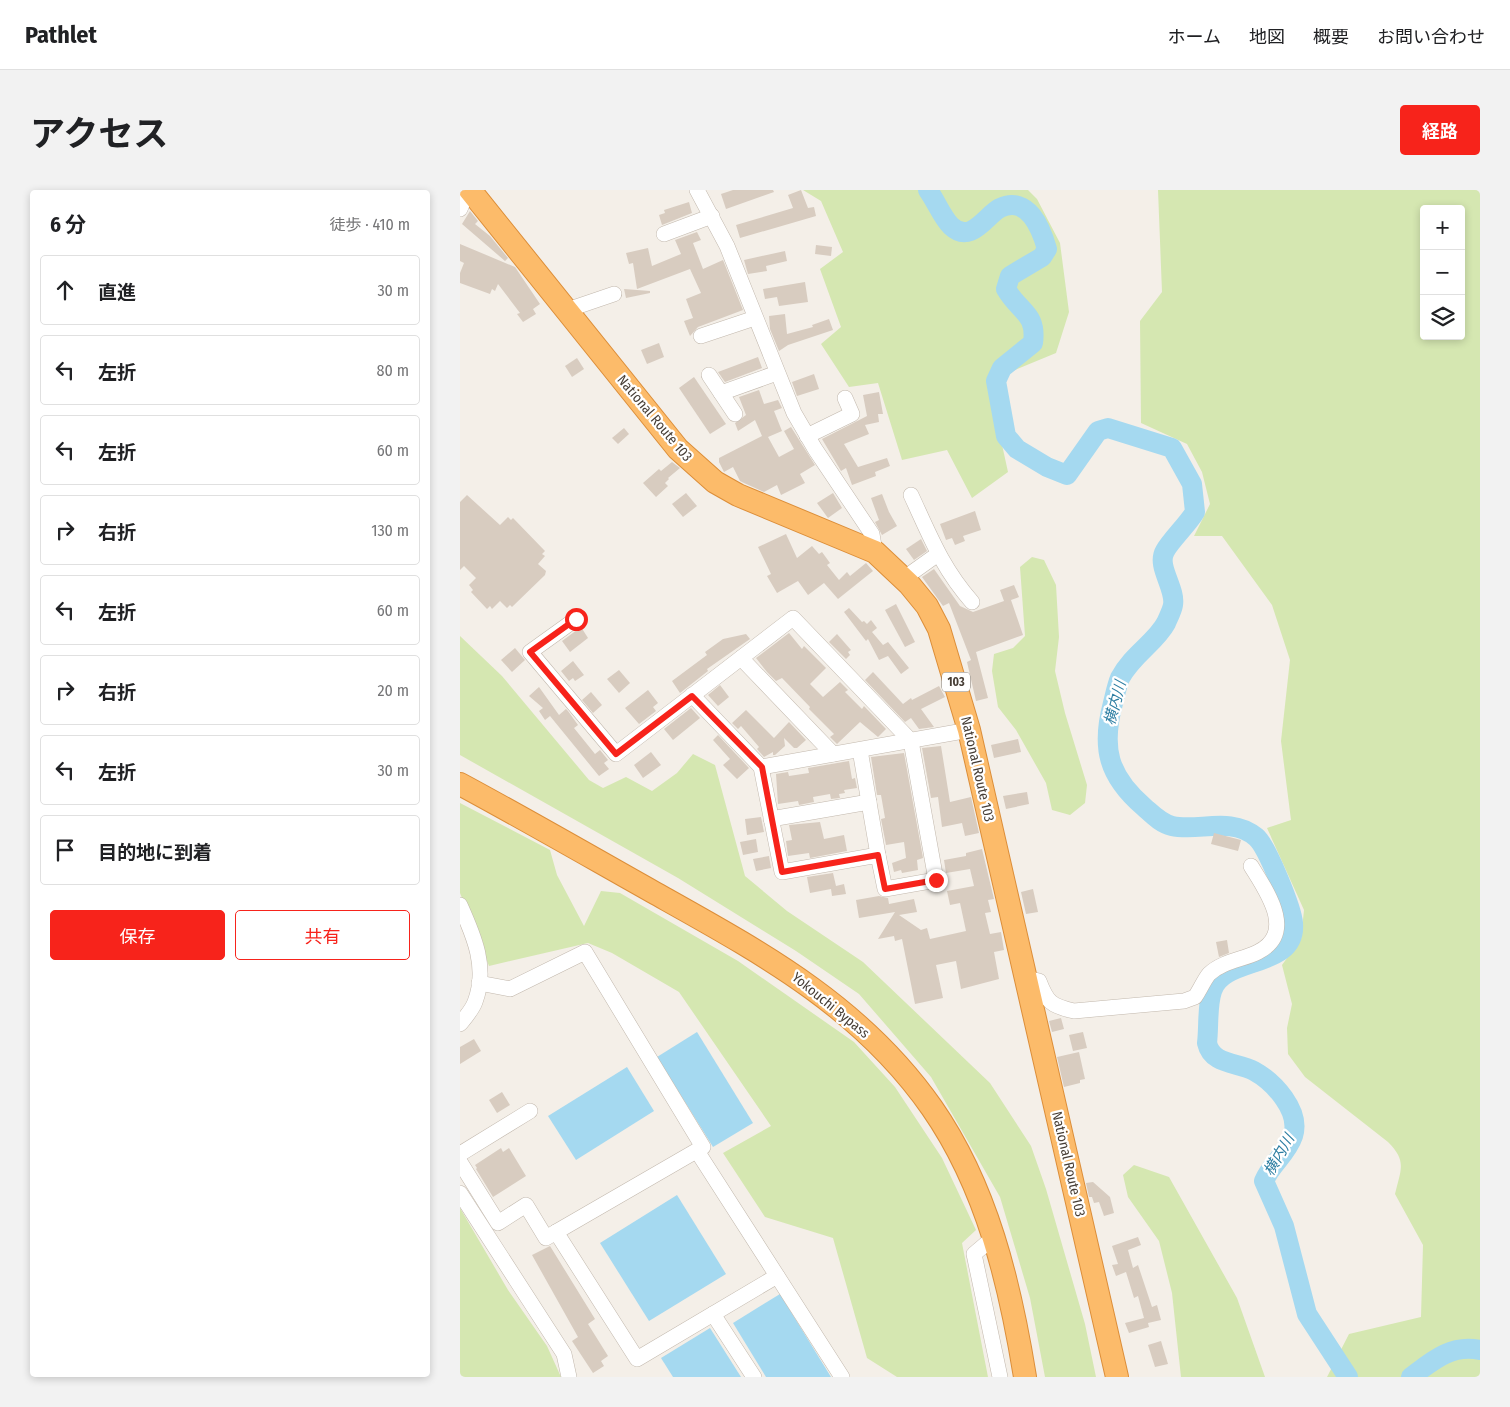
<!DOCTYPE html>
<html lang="ja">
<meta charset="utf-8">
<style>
:root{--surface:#fff;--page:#f2f2f2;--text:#202124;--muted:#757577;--line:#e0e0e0;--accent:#f7231b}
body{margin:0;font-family:"Fira Sans Condensed","Noto Sans JP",sans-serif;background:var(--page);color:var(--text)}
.controls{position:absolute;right:15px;top:15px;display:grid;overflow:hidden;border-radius:5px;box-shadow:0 2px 8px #0003}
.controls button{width:45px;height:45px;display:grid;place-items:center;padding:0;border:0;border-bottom:1px solid var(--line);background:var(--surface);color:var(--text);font:25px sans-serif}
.stop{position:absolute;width:15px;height:15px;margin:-11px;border:4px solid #f7231b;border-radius:50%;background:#fff}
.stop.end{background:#f7231b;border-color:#fff;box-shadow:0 1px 5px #0008}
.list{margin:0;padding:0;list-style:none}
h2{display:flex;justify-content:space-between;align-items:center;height:65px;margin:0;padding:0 20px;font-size:21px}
h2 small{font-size:16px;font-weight:400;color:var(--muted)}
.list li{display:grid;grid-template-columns:32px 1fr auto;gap:15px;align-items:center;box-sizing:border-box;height:70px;margin:0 10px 10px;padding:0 10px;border:1px solid var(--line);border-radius:5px}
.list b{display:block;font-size:19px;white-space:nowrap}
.list em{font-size:16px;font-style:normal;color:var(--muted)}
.actions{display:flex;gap:10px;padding:15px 20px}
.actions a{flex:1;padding:11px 0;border:1px solid var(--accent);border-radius:5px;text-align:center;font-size:18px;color:var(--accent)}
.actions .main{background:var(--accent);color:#fff}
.icon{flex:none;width:28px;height:28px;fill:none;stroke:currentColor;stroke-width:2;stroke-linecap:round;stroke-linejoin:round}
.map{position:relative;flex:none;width:1020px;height:1187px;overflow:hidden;border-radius:5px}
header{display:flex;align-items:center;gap:30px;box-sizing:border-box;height:70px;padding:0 25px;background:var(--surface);border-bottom:1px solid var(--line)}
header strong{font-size:24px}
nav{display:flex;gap:28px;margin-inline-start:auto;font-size:18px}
.intro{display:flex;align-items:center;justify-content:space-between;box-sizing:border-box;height:120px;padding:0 30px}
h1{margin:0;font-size:35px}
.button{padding:12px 22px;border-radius:5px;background:var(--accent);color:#fff;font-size:18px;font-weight:700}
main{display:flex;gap:30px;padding:0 30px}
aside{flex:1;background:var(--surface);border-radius:5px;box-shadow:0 2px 8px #0003}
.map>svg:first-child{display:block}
</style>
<header>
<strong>Pathlet</strong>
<nav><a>ホーム</a><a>地図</a><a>概要</a><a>お問い合わせ</a></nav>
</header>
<div class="intro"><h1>アクセス</h1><a class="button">経路</a></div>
<main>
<aside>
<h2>6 分<small>徒歩 · 410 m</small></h2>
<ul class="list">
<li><svg class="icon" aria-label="ahead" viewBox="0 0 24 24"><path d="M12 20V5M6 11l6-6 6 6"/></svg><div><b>直進</b></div><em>30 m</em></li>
<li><svg class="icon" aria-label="left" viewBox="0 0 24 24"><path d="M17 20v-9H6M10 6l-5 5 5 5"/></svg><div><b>左折</b></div><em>80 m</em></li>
<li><svg class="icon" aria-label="left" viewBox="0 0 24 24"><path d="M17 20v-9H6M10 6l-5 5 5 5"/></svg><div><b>左折</b></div><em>60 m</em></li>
<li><svg class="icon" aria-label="right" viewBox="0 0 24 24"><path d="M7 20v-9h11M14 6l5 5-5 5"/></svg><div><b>右折</b></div><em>130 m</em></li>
<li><svg class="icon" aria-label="left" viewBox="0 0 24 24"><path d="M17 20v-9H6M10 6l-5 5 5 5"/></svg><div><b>左折</b></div><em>60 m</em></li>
<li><svg class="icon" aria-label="right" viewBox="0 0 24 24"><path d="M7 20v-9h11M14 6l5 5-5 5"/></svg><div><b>右折</b></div><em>20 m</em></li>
<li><svg class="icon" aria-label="left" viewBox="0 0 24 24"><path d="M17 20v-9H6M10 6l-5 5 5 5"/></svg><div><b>左折</b></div><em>30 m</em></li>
<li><svg class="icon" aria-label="arrive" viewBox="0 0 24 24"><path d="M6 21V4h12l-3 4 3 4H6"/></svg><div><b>目的地に到着</b></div></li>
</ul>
<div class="actions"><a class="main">保存</a><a>共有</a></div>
</aside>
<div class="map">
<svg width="1020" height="1187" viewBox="0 0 1020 1187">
<rect width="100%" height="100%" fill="#f4efe8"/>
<g fill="#d5e7b1" fill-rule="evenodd">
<path d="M343 0H568L577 9 600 53 609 122 596 163 545 184 532 209 548 282 512 308 487 260 442 270 418 193 389 197 361 154 381 137 360 79 383 62 361 11Z"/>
<path d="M698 0H1020V1187H867L889 1144 961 1127 963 1055 935 1004C941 979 947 971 928 952L845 887 828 864 827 838 832 814 822 775 841 749 844 720 807 638 831 630 821 551 830 470 812 415 762 346H734L750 314 742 282 727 254 681 233 680 131 702 102ZM964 19H1001V146H964Z"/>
<path d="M572 367 584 370 596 395 599 447 595 481 605 523 627 595 625 613 610 625 592 620 586 593 556 540 538 517 532 481 534 464 553 458 565 446 560 377Z"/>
<path d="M0 446 42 486 129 590 143 598 166 587 192 601 217 583 233 564 255 575 285 686 327 721 403 772 530 893 571 956 586 999 625 1134 636 1187H585L570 1108 540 1007 471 887 399 804 336 761 218 688 0 565Z"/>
<path d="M0 613 90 660 97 685 124 736 141 701 160 703 278 771 394 852 435 897 482 968 516 1040 502 1053 528 1187H437L407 1168 373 1048 305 1027 263 963 311 936 219 802 152 763 128 753 29 776 0 703Z"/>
<path d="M674 975 709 987 777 1108 805 1187H721L712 1103 699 1051 668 1007 663 985Z"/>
<path d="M0 1018 48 1100 87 1156 101 1187H0Z"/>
</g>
<g fill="#a5d9f0">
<path d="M237 842 293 933 253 957 197 867Z"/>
<path d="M167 877 194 921 116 970 88 926Z"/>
<path d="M217 1005 266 1084 189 1131 140 1053Z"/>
<path d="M320 1104 371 1187H306L273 1133Z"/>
<path d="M250 1138 281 1187H213L201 1168Z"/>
</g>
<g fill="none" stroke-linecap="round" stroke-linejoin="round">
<g stroke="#a5d9f0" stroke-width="20">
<path d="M468 0C476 11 482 27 491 36 511 55 526 25 540 18 568 5 581 38 587 59L582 67 550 86 546 99C560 123 577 123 573 153L542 178 536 191 546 246 557 259 587 277 607 285 638 241 648 238 712 258 732 294 735 322C728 334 710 351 705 361 696 376 716 398 713 415 712 421 708 428 706 433 696 452 672 465 660 488 657 495 655 505 653 513 641 558 648 586 684 617 692 624 700 633 712 636 738 642 771 626 796 647 807 656 832 719 833 733 837 780 763 765 752 801 747 816 749 837 747 853 752 875 777 872 794 881 814 892 841 921 833 946 827 964 811 974 804 991L824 1036 847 1124 888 1187"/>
<path d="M951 1187C972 1171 991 1154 1020 1160"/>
</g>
</g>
<g fill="#d8ccc0">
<path d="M273 0H313L314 2 266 19 261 4Z"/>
<path d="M341 0 348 18 354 17 356 26 280 48 276 35 333 18 328 5Z"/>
<path d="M229 12 232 23 202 35 199 25 205 23 204 20Z"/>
<path d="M10 21 18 31 15 34 30 46 48 68 45 71 2 34Z"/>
<path d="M237 42 241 50 233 53 243 79 263 70 283 120 238 137 230 146 224 131 233 128 226 109 241 103 230 79 177 99 173 73 169 74 166 63 188 58 192 76 221 64 215 50Z"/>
<path d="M0 54 55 77 80 114 73 119 76 124 63 132 57 124 60 123 38 94 35 101 32 99 30 104 0 93V83L4 73 0 71Z"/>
<path d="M356 55 372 57 371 66 355 64Z"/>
<path d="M325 61 327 71 306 76 307 81 288 84 284 70Z"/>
<path d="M345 92 348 112 319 116 317 107 305 109 303 99Z"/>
<path d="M164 99 190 101V103L166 108Z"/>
<path d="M325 124 327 144 353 137 352 135 369 129 373 140 328 155 319 161 310 139 309 126Z"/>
<path d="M199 153 204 167 187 174 181 160Z"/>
<path d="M298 167 302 178 265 192 258 182Z"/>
<path d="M117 168 124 179 112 187 105 176Z"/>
<path d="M354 184 359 199 337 206 332 192Z"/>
<path d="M234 187 266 234 250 244 219 198Z"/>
<path d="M299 200 304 214 318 210 322 218 314 221 322 241 308 247 319 267 334 259 324 241 331 237 355 275 340 284 345 293 321 305 317 295 304 302 284 293 280 291 273 277 264 282 259 272V268L302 246 295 230 278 241 275 233 286 225 279 207Z"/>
<path d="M419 202 423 224H418L419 232 405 235 409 244 384 254 398 277 427 268 430 276 415 282 416 286 392 295 386 278 381 281 362 249 407 226 403 205Z"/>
<path d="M164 238 169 244 158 254 152 248Z"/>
<path d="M212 272 220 278 208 288 209 289 205 293 208 296 196 307 183 293 199 279 201 281Z"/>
<path d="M226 303 237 316 223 327 212 314Z"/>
<path d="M373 303 382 318 368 328 357 313Z"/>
<path d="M422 304 429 322 437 336 422 345 415 332 419 330 411 308Z"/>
<path d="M7 305 40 335 48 327 51 330 53 328 85 361 82 364 85 366 78 374 86 381 85 385 52 417 50 415 47 418 40 411 32 419 30 416 27 419 11 402 13 400 9 395 16 388 4 376 0 380V312Z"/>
<path d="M515 321 521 340 503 346 505 351 495 355 492 348 486 350 480 334Z"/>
<path d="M326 344 337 368 352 356 359 364 362 362 370 373 367 375 379 390 387 382 390 386 406 373 413 381 378 409 364 393 348 405 338 391 317 403 307 386 311 384 298 357Z"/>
<path d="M461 349 467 361 454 370 446 359Z"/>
<path d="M474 379 500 416 513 422 544 411 540 400 554 395 559 407 551 410 563 445 516 462 528 508 516 511 507 472 511 470 489 413 483 416 462 387Z"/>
<path d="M436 414 455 452 445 457 425 420Z"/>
<path d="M389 418 402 432 404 431 407 434 411 430 417 438 412 442 423 455 428 452 449 478 441 484 428 466 419 470 408 449 406 451 384 422Z"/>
<path d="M121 437 128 448 110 462 102 451Z"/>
<path d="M329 443 342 459 344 456 366 478 350 494 363 507 380 492 388 500 385 502 402 519 404 516 426 539 418 547 400 532 377 554 370 547 374 544 349 519 350 517 322 488 316 491 307 482 296 468Z"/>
<path d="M286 444 290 449 247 479 248 481 220 503 212 491 247 465 245 462 263 449Z"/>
<path d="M377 444 391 460 388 462 390 465 386 469 369 452Z"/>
<path d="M55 458 65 470 52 482 41 470Z"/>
<path d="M113 471 124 485 115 491 113 488 109 491 101 481Z"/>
<path d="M159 480 170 493 159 503 147 489Z"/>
<path d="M413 482 443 514 451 508 452 510 479 496 485 507 461 519 474 537 459 539 451 528 445 532 405 490Z"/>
<path d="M260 495 269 507 258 516 248 505Z"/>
<path d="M79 497 99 525 106 519 108 521 118 535 114 538 135 564 140 560 148 570 144 573 149 579 139 586 90 526 85 530 79 521 83 518 69 506Z"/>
<path d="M188 500 198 513 193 517 196 521 179 534 165 518Z"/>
<path d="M131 502 142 515 133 523 122 510Z"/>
<path d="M231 518 240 528 213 550 204 539Z"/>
<path d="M286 520 314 548 329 532 346 550 337 558H334L324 548 325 556 315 565H313V562L304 567 297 559 299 557 281 536 278 539 272 533Z"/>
<path d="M258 545 289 578 277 589 263 575 270 569 253 550Z"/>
<path d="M558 549 561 562 534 568 531 555Z"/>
<path d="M481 556 490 612 511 607 519 643 505 646 502 633 482 637 478 607 471 608 462 558Z"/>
<path d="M191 562 201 575 183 588 174 575Z"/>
<path d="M444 563 463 668 457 670 458 680 442 683 441 680 434 682 432 673 446 668 444 652 426 655 421 629 425 628 421 605H417L411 567Z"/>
<path d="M389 571 392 589 395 588 397 598 384 600 385 603 379 604 380 608 371 609 370 604 353 607 354 612 339 615 338 611 318 614 316 584 328 582 329 586 349 583 348 578Z"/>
<path d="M567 602 569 614 546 619 543 606Z"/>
<path d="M301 627 304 642 287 645 285 629Z"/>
<path d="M360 632 364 649 384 645 387 661 350 668 349 663 328 666 326 651 332 650 329 635Z"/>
<path d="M754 643 781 650 778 661 751 654Z"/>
<path d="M296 649 298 662 283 665 280 652Z"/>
<path d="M522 659 534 709 528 710 531 722 525 723 530 744 541 742 544 760 534 762 539 789 501 799 496 771 476 775 483 808 455 814 442 749 435 751 434 746 418 749 435 722 399 728 396 710 419 706 428 708 429 714 454 709 457 722 439 725 461 740 467 738 470 749 506 741 500 713 490 715 487 701 514 696 510 679 486 683 484 670 506 666V663Z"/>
<path d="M309 666 311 678 296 681 293 669Z"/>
<path d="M373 683 376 696 384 694 386 704 372 706 371 699 350 703 347 687Z"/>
<path d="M573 699 578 722 566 724 561 702Z"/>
<path d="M767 750 769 763 759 767 756 752Z"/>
<path d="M601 828 604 839 592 842 589 831Z"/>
<path d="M623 842 627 858 613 861 609 845Z"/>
<path d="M14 849 21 861 0 874V857Z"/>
<path d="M619 862 625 889 620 890V893L604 897 597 867Z"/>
<path d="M42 902 50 915 37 923 29 910Z"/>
<path d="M41 958 43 962 49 958 66 986 33 1007 16 979 17 978 15 975Z"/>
<path d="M633 992 650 1007 654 1023 644 1026 639 1012 634 1013 632 1007H629L626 993Z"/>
<path d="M678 1047 681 1055 668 1060 673 1078 678 1075 692 1117 697 1115 701 1130 688 1133 689 1137 669 1143 665 1133 684 1128 678 1106 674 1108 666 1082 656 1086 652 1075 658 1074 652 1056Z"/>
<path d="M90 1056 135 1129 128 1134 148 1166 141 1171 144 1176 133 1183 112 1151 118 1147 72 1065Z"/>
<path d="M701 1151 708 1174 695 1177 688 1155Z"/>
</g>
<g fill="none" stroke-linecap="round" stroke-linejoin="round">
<g stroke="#c2b8ad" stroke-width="16">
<g id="minor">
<path d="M237 0 267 56 334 223 355 259 412 344 415 362"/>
<path d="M0 19 8 0"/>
<path d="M204 44 252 26"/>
<path d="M107 120 154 104"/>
<path d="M241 146 295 128"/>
<path d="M249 185 275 224"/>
<path d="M261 203 317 183"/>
<path d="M347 246 392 224 385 208"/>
<path d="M451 305C470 346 482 378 512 412"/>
<path d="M443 389 478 364"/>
<path d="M116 429 70 462 156 564C215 518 274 473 333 428L451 551 476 690 425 699 418 665 322 682 301 577 232 505"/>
<path d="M281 468 373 564"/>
<path d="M400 560 418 665"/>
<path d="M301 577 509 540"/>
<path d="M311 629 409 612"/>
<path d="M0 715C14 746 28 778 15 812 12 820 5 828 0 834"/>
<path d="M566 788 579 791C587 812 591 816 614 821L724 811 735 807C740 800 744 790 749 784 763 771 782 770 798 762 837 742 805 699 791 676"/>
<path d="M19 793 50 799 125 762 243 957 96 1042 177 1169 317 1086"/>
<path d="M237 961 382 1187"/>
<path d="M0 964 70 921"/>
<path d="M0 972 38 1033 66 1015 86 1048 96 1042"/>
<path d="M0 1003 104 1164 109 1187"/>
<path d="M534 1047 514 1064 540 1187"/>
<path d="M253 1124 294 1187"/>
</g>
</g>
<g stroke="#dc8e39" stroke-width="24">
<g id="highway">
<path d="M10 0 218 259 255 292 278 305 415 362 449 394 467 416 479 439 509 540 657 1187"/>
<path d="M0 594C65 629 129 666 193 702 300 762 400 815 472 918 527 997 550 1094 565 1187"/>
</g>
</g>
<use href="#minor" stroke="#fff" stroke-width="15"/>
<use href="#highway" stroke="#fcbb6a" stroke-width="22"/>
</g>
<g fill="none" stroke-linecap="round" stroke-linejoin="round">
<path stroke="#f7231b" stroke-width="6" d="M116 429 70 462 156 564 232 506 302 577 322 682 418 665 425 699 476 690"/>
</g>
<g text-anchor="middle" stroke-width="4.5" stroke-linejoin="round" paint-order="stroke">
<rect fill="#fff" stroke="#7e7872" stroke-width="1" x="482" y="482.5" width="28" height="19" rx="4"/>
<g font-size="12" font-weight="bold" fill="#473e36">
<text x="496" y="496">103</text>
</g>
<g font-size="14" fill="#473e36" stroke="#fff">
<text transform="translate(195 228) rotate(50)" y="5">National Route 103</text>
<text transform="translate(518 579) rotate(77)" y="5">National Route 103</text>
<text transform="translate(371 815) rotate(39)" y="5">Yokouchi Bypass</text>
<text transform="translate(609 974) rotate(77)" y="5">National Route 103</text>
</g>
<g font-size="15" font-style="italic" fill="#2d7ea2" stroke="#fff">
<text transform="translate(655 513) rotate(-75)" y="5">横内川</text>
<text transform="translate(819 965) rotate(-60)" y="5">横内川</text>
</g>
</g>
</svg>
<div class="controls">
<button>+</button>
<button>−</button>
<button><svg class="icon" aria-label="layers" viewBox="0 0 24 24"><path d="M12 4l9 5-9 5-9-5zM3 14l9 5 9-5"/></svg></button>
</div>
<div class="stop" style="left:116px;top:429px"></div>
<div class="stop end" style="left:476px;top:690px"></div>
</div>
</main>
